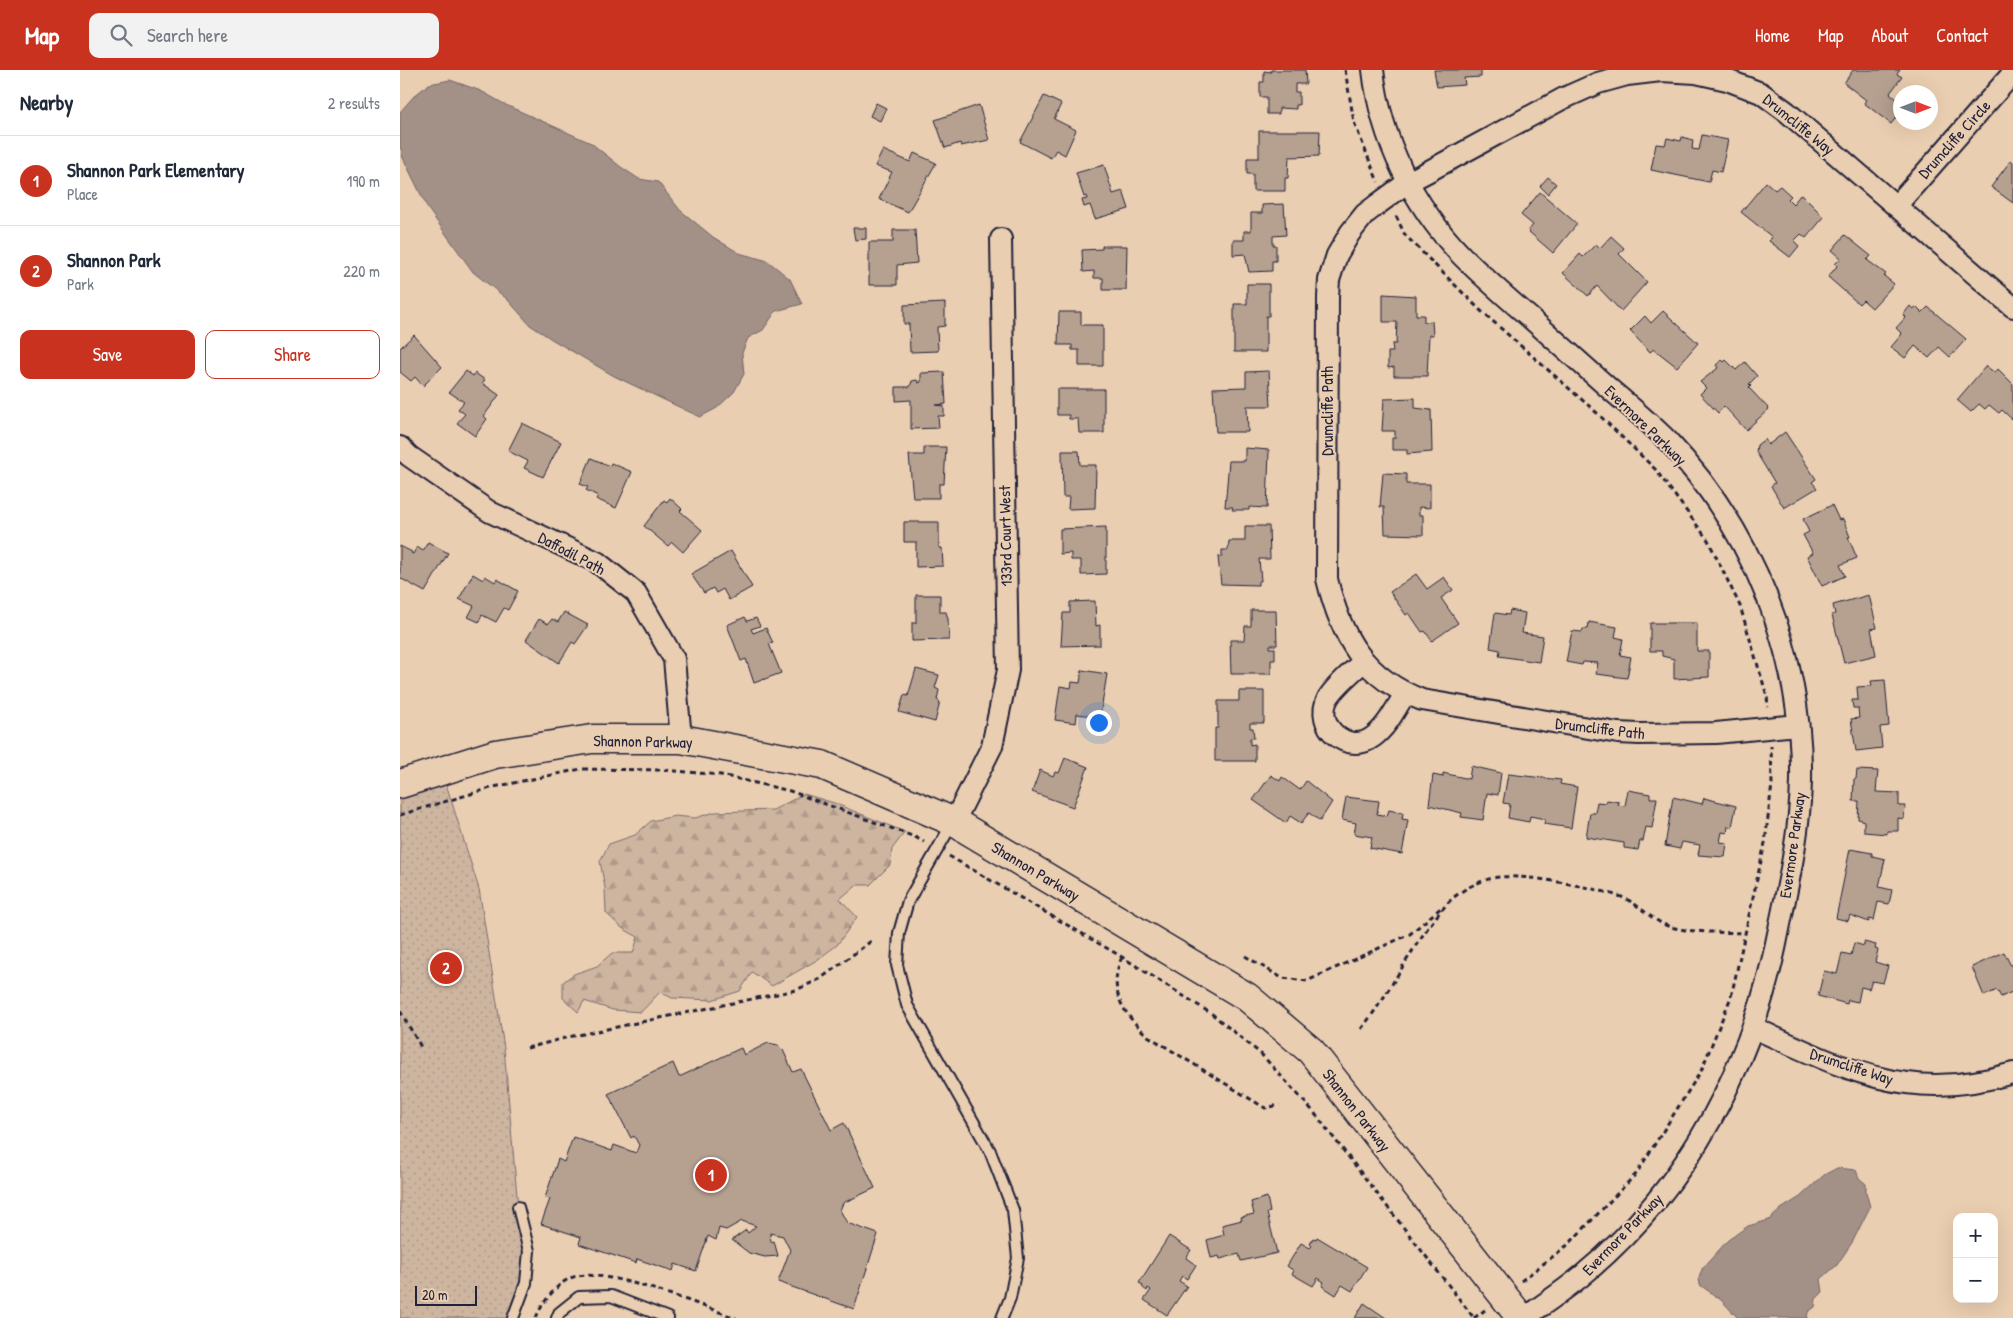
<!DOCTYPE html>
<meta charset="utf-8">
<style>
:root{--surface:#fff;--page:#f2f2f3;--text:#1f2937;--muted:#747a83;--line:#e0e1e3;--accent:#c8321e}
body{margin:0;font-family:"Patrick Hand",sans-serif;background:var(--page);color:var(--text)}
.controls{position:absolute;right:15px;bottom:15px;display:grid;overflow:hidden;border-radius:10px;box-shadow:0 5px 20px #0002}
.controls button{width:45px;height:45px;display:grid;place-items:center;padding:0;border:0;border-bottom:1px solid var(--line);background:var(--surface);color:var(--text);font:25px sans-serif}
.compass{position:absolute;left:1493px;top:15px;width:45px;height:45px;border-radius:50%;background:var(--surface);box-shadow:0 5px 20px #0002;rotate:90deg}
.scale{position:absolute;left:15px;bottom:12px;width:62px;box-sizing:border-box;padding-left:5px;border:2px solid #22223b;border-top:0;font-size:14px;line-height:18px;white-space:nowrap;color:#22223b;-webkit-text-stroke:4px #eaceb1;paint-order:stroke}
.you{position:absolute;left:698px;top:652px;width:18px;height:18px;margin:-12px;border:4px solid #fff;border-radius:50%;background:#1a73e8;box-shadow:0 0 0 8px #1a73e833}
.badge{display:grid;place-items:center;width:32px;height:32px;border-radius:50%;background:var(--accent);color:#fff;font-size:16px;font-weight:700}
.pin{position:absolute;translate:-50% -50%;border:2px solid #fff;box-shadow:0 1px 5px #0006}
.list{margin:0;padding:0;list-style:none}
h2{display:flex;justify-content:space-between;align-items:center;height:65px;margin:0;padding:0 20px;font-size:21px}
h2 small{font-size:16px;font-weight:400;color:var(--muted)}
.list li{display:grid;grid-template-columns:32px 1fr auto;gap:15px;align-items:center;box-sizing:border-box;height:90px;padding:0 20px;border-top:1px solid var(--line)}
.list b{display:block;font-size:19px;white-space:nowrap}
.list p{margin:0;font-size:16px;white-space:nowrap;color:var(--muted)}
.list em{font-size:16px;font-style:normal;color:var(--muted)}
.actions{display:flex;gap:10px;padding:15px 20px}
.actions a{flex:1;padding:11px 0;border:1px solid var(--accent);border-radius:10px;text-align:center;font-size:18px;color:var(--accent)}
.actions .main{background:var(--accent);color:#fff}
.icon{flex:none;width:28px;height:28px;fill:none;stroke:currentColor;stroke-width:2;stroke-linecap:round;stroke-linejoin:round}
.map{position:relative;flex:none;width:1613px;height:1248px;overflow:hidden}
header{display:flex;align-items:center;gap:30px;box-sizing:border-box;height:70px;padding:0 25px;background:var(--accent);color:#fff}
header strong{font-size:24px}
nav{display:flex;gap:28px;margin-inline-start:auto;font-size:18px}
.search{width:350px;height:45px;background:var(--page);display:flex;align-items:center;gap:12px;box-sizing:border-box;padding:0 18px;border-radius:10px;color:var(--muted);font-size:19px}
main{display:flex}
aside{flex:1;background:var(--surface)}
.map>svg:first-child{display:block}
</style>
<header>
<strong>Map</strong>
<div class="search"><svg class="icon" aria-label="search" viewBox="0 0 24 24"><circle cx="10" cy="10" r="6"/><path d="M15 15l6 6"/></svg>Search here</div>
<nav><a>Home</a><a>Map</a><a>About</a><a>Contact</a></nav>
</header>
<main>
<aside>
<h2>Nearby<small>2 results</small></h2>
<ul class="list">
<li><span class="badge">1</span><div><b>Shannon Park Elementary</b><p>Place</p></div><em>190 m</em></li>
<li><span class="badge">2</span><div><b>Shannon Park</b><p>Park</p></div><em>220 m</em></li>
</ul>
<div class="actions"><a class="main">Save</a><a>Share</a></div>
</aside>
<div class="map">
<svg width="1613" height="1248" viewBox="0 0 1613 1248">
<defs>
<pattern id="grass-dots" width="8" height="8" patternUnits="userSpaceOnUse" patternTransform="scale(1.25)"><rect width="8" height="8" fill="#cdb5a0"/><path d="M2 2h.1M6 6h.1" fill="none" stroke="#b09b8b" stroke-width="1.8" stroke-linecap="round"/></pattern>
<pattern id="forest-firs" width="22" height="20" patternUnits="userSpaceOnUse" patternTransform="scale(1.25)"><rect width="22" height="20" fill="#cdb5a0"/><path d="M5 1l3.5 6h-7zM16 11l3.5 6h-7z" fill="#b09b8b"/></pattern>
</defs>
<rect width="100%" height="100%" fill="#eaceb1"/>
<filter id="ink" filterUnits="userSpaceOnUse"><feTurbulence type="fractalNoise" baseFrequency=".02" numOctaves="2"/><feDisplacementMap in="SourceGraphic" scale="10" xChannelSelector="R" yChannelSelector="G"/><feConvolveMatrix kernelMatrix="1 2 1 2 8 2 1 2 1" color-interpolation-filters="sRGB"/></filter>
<g filter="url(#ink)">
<path fill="url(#grass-dots)" stroke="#786c6e" d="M42 701 79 819 104 978 118 1137 129 1181 116 1248H0V714Z"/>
<path fill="url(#forest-firs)" stroke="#786c6e" d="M404 724 434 733 505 762 492 779 490 795 470 815H456L440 829 457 847 437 875 417 890 372 916 352 902 340 921 312 930 272 928 260 922 241 942 213 940 184 931 178 942 163 928V912L174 904 197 896 212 883H233L238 867 222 858 206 843 205 818 200 791 209 774 235 765 251 751 275 746 295 748 315 742 373 740Z"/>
<g fill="#a39087" stroke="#6f6469">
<path d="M50 10 81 21 106 35 191 73 221 97 239 109 258 112 280 140 313 167 339 183 368 191 390 209 402 234 376 241 363 260 348 268 342 283 344 304 334 322 317 338 300 347 214 306 153 270 130 255 107 229 73 202 28 139 3 88 0 75V42L14 26 29 14Z"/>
<path d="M1437 1098 1456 1100 1459 1108 1466 1114V1122L1470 1137 1453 1171 1437 1195 1421 1209 1423 1222 1416 1229 1415 1237 1408 1242 1407 1248H1338L1321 1230 1300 1215 1299 1208 1302 1199 1328 1170 1348 1156 1369 1150 1381 1139 1400 1127 1424 1105Z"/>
</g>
<g fill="#b6a191" stroke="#22223b">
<path d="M871 0H905L906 14H895V22H899V35H896V39L879 38V44H867V27H860V12H864V1L871 2Z"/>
<path d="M1034 0H1081V7L1064 8 1065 15 1037 17Z"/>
<path d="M1453 0H1500L1497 4 1502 7 1490 23 1500 32V42L1491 54 1464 33 1466 30 1444 13Z"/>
<path d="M644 26 661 34 654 49 676 60 665 85 656 80 651 88 620 72Z"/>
<path d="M476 33 486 38 480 51 470 46Z"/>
<path d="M579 35 589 70 561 76 560 73 545 78 535 50Z"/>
<path d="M859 61H920L919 86 889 87 888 108H885V121H853V104H847V88H859Z"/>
<path d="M1302 65 1328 70 1321 102 1312 100 1309 112 1251 100 1256 74 1265 75 1267 68 1281 71 1282 67 1293 70 1292 79 1299 80Z"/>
<path d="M483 80 510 92 514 83 536 93 508 142 479 129 492 102 475 96Z"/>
<path d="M1611 90 1613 92V133L1591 117Z"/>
<path d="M704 95 713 124 723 121 729 139 695 149 690 135 684 137 682 130 687 129 686 126 684 127 676 103Z"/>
<path d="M1148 107 1156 114 1148 124 1140 116Z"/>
<path d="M1366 112 1375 120 1380 116 1391 126 1388 129 1393 134 1401 124 1424 147 1406 168 1401 164 1394 171 1399 176 1390 187 1369 171 1372 167 1341 142Z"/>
<path d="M1140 122 1177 154 1153 183 1128 161 1133 155 1121 145Z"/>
<path d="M884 134 886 165 873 166V175H876V191H872V201L849 202 845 184 833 185V170H844V161H851V143H862V135Z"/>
<path d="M453 158H466V169L455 170Z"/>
<path d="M493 160H515L517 193 497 195V215H469V172H493Z"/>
<path d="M1445 165 1471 186 1467 190 1486 204 1484 206 1494 214 1472 238 1463 230 1459 234 1428 207 1437 196 1435 194 1441 188 1432 180Z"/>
<path d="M1211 166 1224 178 1219 184 1247 212 1221 241 1197 216 1188 226 1163 203 1180 184 1183 187 1196 174 1200 178Z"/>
<path d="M702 176H727L726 220H703V208H694V201L683 202 682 180 702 179Z"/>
<path d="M847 214H869V246H866V282H834V234H847Z"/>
<path d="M983 224 1016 226V245H1024V252L1032 251 1033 265H1029L1027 306H994V297L988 298V282H993L992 274H996L997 252H983Z"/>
<path d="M545 233V256L537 257 538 281 510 282 509 254H504V235Z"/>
<path d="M1510 236 1513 239 1516 237 1522 243 1528 237 1566 269 1550 287 1539 277 1529 288 1515 276 1505 288 1491 277 1502 264 1496 258 1506 247 1503 245Z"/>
<path d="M1263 241 1298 273 1277 297 1254 279 1250 282 1230 261 1245 246 1251 253Z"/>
<path d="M659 242H681V255H703V296H679V280H672V275H658Z"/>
<path d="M14 265 42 297 23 316 15 307 11 311 0 302V278Z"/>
<path d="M1322 290 1324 292 1326 290 1336 300 1345 292 1357 306 1349 314 1351 316 1349 318 1369 339 1346 360 1324 336 1318 343 1300 324 1306 318 1300 312 1318 298 1316 295Z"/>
<path d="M1586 296 1595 303 1598 299 1613 314V350L1602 340 1599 343 1589 335 1585 339 1579 334 1571 342 1557 330Z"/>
<path d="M66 301 73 306 75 303 85 310 82 313 99 325 84 346 87 349 75 366 57 353 65 344 58 339 64 332 49 322Z"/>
<path d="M869 301 871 336H847L848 362H816L813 318 846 317V302Z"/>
<path d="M544 302 546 334 536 335 544 336V346H538L539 358 511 359V330L496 331V317H510L512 311 517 310 518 313 521 312V303Z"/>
<path d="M657 319H704V363H679L678 349H669V345H657Z"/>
<path d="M1015 328V338L1031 340 1032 382 1007 384V380H992V368H995V361H982L984 329Z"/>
<path d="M122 353 161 372 143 407 124 398 128 391 108 381Z"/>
<path d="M1385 362 1416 409 1412 412 1417 418 1384 438 1371 416 1375 413 1356 382 1357 375 1365 369 1368 375Z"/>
<path d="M524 377H546L544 414H539V428H513L509 385H524Z"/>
<path d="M845 378 869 380 867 438 849 437V440H832L833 437H825L829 391H845Z"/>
<path d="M662 381H679L680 395H696L695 438 668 439 669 427H663Z"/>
<path d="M191 388 210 396 211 393 232 402 216 438 196 429 198 426 186 420 188 417 180 414Z"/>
<path d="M983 403 1006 404V414H1030V438L1019 437V445H1023V465L985 464 984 437H980Z"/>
<path d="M270 428 282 439 280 441 302 460 283 482 272 472 268 476 244 456 264 430 267 432Z"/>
<path d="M1432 435 1439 450 1443 449 1450 467H1448L1457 488 1440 495 1445 506 1422 516 1407 486 1413 483 1403 465 1409 462 1403 449Z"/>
<path d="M504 452H539V478H542L543 496 516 497V472H504Z"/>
<path d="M845 456H869L870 489H859L861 511H858V515L821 514 818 487H822V480H828L829 471H845Z"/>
<path d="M706 457V504L681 505V490H671V483L660 484V459Z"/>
<path d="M28 472 48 483 25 522 0 508V476L12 482 11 483 13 484 17 477 23 481Z"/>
<path d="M331 481 352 517 329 530 323 519 316 523 313 518 304 523 291 504Z"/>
<path d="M73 504 83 510 85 506 95 512 97 509 118 521 108 540 104 538 96 552 82 545 79 552 68 547 74 536 59 529Z"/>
<path d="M1016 504 1027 519 1044 507 1053 520 1041 528 1058 553 1032 571 1025 561 1022 562 1009 543 1006 545 990 522Z"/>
<path d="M516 525H540V542H546L548 549 549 570 512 571V553H516Z"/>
<path d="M1469 525 1477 558 1471 559 1476 585 1444 593 1432 545 1435 544 1433 535Z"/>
<path d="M695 531 696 556 700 555V575L661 576 663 543H670V532Z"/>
<path d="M851 540H876L877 575H870V578H875V590H871V604H831L830 570H844L845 556H851Z"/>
<path d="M1110 540 1125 543 1122 563 1143 566 1139 592 1099 586 1100 580 1090 578 1095 543 1109 545Z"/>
<path d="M164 542 188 555 175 574 172 572 159 593 126 570 139 549 148 554 152 549 158 552Z"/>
<path d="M345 547 347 551 356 548 360 556 351 559 353 563 366 558 373 573 369 574 381 603 354 613 346 589 341 591 327 555Z"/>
<path d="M1189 552 1217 557 1215 567 1223 569 1220 585 1231 587 1227 608 1196 604 1198 593 1183 592 1182 595 1166 592 1172 561 1182 562 1183 559H1188Z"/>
<path d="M1250 553H1297V581H1309V607L1274 609V589L1262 586V581H1250Z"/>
<path d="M516 599 539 605 535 618 539 620 537 630 540 632 535 652 499 642 504 625 508 626Z"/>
<path d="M682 600 707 604 700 647 677 644 676 653 655 650 660 616 671 618 672 612 680 613Z"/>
<path d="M1485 610 1489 656 1480 657 1482 678 1456 681 1451 649 1459 648 1458 638H1453L1452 630H1458L1457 617 1472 616 1471 611Z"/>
<path d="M839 621H864V653H850V658H853L854 668H850V675L855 674V691H815V658H818V631H839Z"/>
<path d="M665 688 688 697 673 737 632 722 640 700 653 706 655 702 659 703Z"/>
<path d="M1071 696 1101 703 1098 725 1087 723 1083 750 1061 747 1062 743 1029 735 1033 705 1043 707V703L1069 709Z"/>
<path d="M1457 700 1478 701 1476 722 1499 723V736H1505L1504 749 1498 748V761H1487V764L1464 762V751L1458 749 1459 731H1453L1454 709H1456Z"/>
<path d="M1108 704 1161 710 1160 714 1177 717 1171 758 1144 754 1145 749 1130 746 1129 752 1108 748 1110 734 1103 733Z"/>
<path d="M871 705 880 711 882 707 900 720 906 711 932 732 920 751 909 743 901 753 890 746 886 753 853 730Z"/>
<path d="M1228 720 1250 724V728H1257L1252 758 1246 757 1243 771H1240L1238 780 1224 778V773L1186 767 1190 743H1195L1197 732 1206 733 1207 730 1219 732 1218 735 1225 736Z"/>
<path d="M946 727 979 731 977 744 987 746 989 740 1003 743 1002 749 1008 750 1002 784 970 778 972 767 954 764 956 753 942 750Z"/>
<path d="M1273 727 1302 734 1304 728 1336 736 1332 757 1328 756 1327 763 1322 762 1320 772 1327 773 1325 787 1298 785 1300 775 1282 772 1280 779 1265 776Z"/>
<path d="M1450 779 1472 783V786L1485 789 1479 817 1492 820 1489 834 1478 832 1474 850 1469 849V852L1450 845 1448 851 1436 848Z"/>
<path d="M1464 872 1476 875 1475 879 1478 880 1475 892 1488 896 1483 913 1472 911 1469 919 1461 917 1458 932 1448 930 1447 934 1418 926 1424 901 1437 904 1442 883 1451 885 1454 873 1464 876Z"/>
<path d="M1604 882 1611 896 1613 895V924L1612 922 1601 927 1597 920 1584 926 1572 897Z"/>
<path d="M368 973 378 975 383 980 393 1002 401 999 431 1060 444 1053 475 1118 443 1133 440 1140 447 1153 478 1164 454 1239 378 1212 390 1180 383 1166 370 1163 371 1172 374 1171 378 1186 365 1187 349 1183 332 1170 346 1160 348 1163 356 1156 342 1151 326 1160 319 1158 316 1170 308 1166 296 1201 275 1194 273 1201 237 1189 236 1193 179 1174 181 1167 141 1154 150 1129 145 1128 158 1089 164 1092 173 1067 212 1081 214 1075 236 1083 239 1075 234 1066 231 1068 208 1024 273 993 279 1007 341 978 344 985Z"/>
<path d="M867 1127 870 1142 867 1143 877 1183 841 1191 839 1184 820 1189 819 1186 811 1188 807 1170 824 1165 822 1155 842 1150 841 1147 854 1144 851 1132Z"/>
<path d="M769 1166 791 1180 786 1188 796 1195 787 1209 782 1206 779 1211 787 1216 767 1245 744 1230 751 1220 748 1218 747 1221 742 1217 743 1215 739 1213Z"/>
<path d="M917 1167 967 1197 952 1221 942 1215 936 1225 922 1216 924 1212 918 1208 913 1216 892 1204 894 1201 887 1196 901 1173 910 1178 912 1176 910 1174 913 1168 916 1169Z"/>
<path d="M964 1233 967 1235 986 1248H955Z"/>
</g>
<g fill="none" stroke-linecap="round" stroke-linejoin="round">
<g stroke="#22223b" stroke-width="14">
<g id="lane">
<path d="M553 752 508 831 499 863 497 895 507 935 590 1081 613 1140 618 1188 610 1228 602 1248"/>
<path d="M113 1248 126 1213 129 1181 118 1137"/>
<path d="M157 1248 159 1243 179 1227 211 1226 268 1248"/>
</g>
</g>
<g stroke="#22223b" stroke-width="24">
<g id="street">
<path d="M973 0C981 70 1013 135 1062 186 1083 207 1106 227 1128 246 1156 271 1184 296 1212 321 1231 337 1250 353 1268 371 1354 462 1403 586 1401 711 1400 761 1389 810 1379 859 1354 992 1289 1117 1184 1204 1165 1220 1144 1234 1124 1248"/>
<path d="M1496 136 1613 3"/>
<path d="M0 377 9 386 90 442 197 492 236 523 274 589 281 669"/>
<path d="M963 592C952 602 936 615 928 628 913 656 948 686 973 667 987 657 996 638 1005 624"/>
<path d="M1398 655 1316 663 1239 664 1218 663 1022 630C964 608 941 567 927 509L928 227 929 210 937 185 950 163 965 144 978 134 1008 112 1029 101 1162 29 1198 13 1227 5 1261 1 1296 3 1327 10 1361 23 1387 42 1613 237"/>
<path d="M554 752 592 676 608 600 601 169"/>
<path d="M1354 958C1401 979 1456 1007 1507 1013 1542 1018 1579 1013 1613 1003"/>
</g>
</g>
<g stroke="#22223b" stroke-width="31">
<path id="secondary" d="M0 714 95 684 192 669H281L422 695 554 752 847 927 911 981 1121 1248"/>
</g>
<g stroke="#22223b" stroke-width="3" stroke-dasharray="5 4" stroke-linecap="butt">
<path d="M945 0 954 52 978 112"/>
<path d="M996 146 1005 165 1080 240 1197 343 1255 399 1308 470 1340 536 1367 626 1368 637"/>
<path d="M0 745 94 717 181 699 264 700 321 705 390 721 515 767 524 772"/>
<path d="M549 786 722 887 812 944 861 984 912 1040 1074 1248"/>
<path d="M845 886 882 908 907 911 1010 864 1043 836"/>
<path d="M722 887C707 920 723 944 748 966L865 1038 880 1035"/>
<path d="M0 941 21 977"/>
<path d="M961 959C993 920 1013 871 1047 834 1057 822 1078 811 1093 808 1120 802 1198 818 1224 828 1240 835 1251 850 1268 856 1287 863 1323 862 1344 863"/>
<path d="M127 978 173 966 396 920 420 909 474 869"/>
<path d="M1121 1211 1169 1174 1236 1104 1301 1001 1331 927 1365 773 1372 714 1371 676"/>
<path d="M136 1248C142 1232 160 1209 177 1206 213 1200 299 1235 336 1248"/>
<path d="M1074 1248 1085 1240"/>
</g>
<use href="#lane" stroke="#eaceb1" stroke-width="10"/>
<use href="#street" stroke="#eaceb1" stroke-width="20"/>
<use href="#secondary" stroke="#eaceb1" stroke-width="28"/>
</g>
</g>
<g text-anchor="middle" stroke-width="4" stroke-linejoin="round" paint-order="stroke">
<g font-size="16" fill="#22223b" stroke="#eaceb1">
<text transform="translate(1399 54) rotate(39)" y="6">Drumcliffe Way</text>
<text transform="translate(1554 69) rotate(-48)" y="6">Drumcliffe Circle</text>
<text transform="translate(927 341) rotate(-90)" y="6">Drumcliffe Path</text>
<text transform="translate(1246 355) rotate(44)" y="6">Evermore Parkway</text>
<text transform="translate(605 466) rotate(-91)" y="6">133rd Court West</text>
<text transform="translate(172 483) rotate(28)" y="6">Daffodil Path</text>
<text transform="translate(1200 658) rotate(7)" y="6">Drumcliffe Path</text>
<text transform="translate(243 671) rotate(1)" y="6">Shannon Parkway</text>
<text transform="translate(1392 775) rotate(-82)" y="6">Evermore Parkway</text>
<text transform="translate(636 801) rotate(31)" y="6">Shannon Parkway</text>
<text transform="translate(1452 996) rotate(18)" y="6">Drumcliffe Way</text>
<text transform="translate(957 1040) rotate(52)" y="6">Shannon Parkway</text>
<text transform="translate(1222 1164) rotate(-46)" y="6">Evermore Parkway</text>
</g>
</g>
</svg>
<div class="controls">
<button>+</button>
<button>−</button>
</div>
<svg class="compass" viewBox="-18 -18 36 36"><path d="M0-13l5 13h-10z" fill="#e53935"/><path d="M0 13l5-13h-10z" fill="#747a83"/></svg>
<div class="scale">20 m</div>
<div class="you"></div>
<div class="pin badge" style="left:311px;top:1105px">1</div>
<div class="pin badge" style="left:46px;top:898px">2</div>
</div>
</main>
